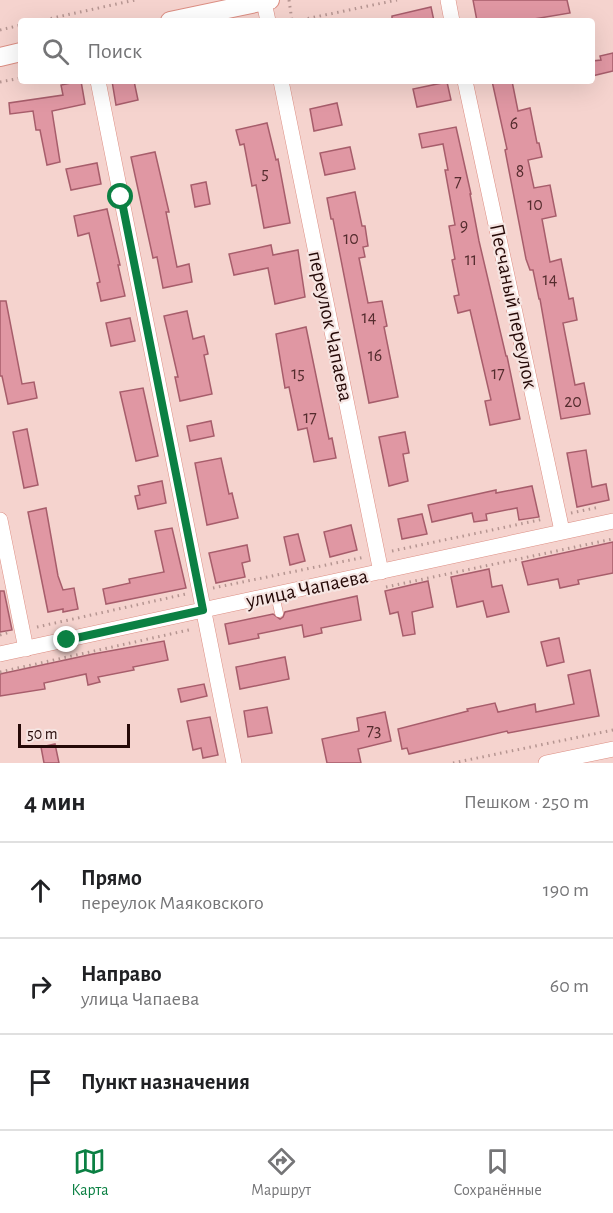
<!DOCTYPE html>
<html lang="ru">
<meta charset="utf-8">
<style>
:root{--surface:#fff;--page:#f6f6f6;--text:#202124;--muted:#757577;--line:#e0e0e0;--accent:#0b8043}
body{margin:0;font-family:"Alegreya Sans",sans-serif;background:var(--page);color:var(--text)}
.scale{position:absolute;left:18px;bottom:15px;width:112px;box-sizing:border-box;padding-left:6px;border:3px solid #250907;border-top:0;font-size:16px;line-height:21px;white-space:nowrap;color:#250907;-webkit-text-stroke:4px #f6e5e2;paint-order:stroke}
.stop{position:absolute;width:18px;height:18px;margin:-14px;border:4px solid #0b8043;border-radius:50%;background:#fff}
.stop.end{background:#0b8043;border-color:#fff;box-shadow:0 2px 6px #0008}
.list{margin:0;padding:0;list-style:none}
h2{display:flex;justify-content:space-between;align-items:center;height:78px;margin:0;padding:0 24px;font-size:26px}
h2 small{font-size:20px;font-weight:400;color:var(--muted)}
.list li{display:grid;grid-template-columns:39px 1fr auto;gap:18px;align-items:center;box-sizing:border-box;height:96px;padding:0 24px;border-top:2px solid var(--line)}
.list b{display:block;font-size:22px;white-space:nowrap}
.list p{margin:0;font-size:20px;white-space:nowrap;color:var(--muted)}
.list em{font-size:20px;font-style:normal;color:var(--muted)}
.icon{flex:none;width:33px;height:33px;fill:none;stroke:currentColor;stroke-width:2;stroke-linecap:round;stroke-linejoin:round}
.map{position:relative;flex:none;width:613px;height:763px;overflow:hidden}
.search{position:absolute;background:var(--surface);box-shadow:0 6px 24px #0002;left:18px;right:18px;top:18px;height:66px;display:flex;align-items:center;gap:15px;box-sizing:border-box;padding:0 21px;border-radius:6px;color:var(--muted);font-size:22px}
.sheet{height:366px;background:var(--surface)}
nav{display:flex;justify-content:space-around;align-items:center;box-sizing:border-box;height:84px;border-top:2px solid var(--line);background:var(--surface);font-size:16px;color:var(--muted)}
nav a{display:grid;justify-items:center;gap:3px}
nav .on{color:var(--accent)}
.map>svg:first-child{display:block}
</style>
<div class="map">
<svg width="613" height="763" viewBox="0 0 613 763">
<rect width="100%" height="100%" fill="#f5d3ce"/>
<g fill="#e097a3" stroke="#a75d6b" stroke-width="1.5">
<path d="M473 0H567L570 13 522 21H477Z"/>
<path d="M431 7 434 21H392V16Z"/>
<path d="M613 53V71L592 76V61L601 60 600 56Z"/>
<path d="M81 81 85 104 52 111 60 162 47 165 40 130H36L33 111 10 114 9 103 63 95 61 85Z"/>
<path d="M112 81H134L138 100 116 105Z"/>
<path d="M492 81H512L518 111 530 108 537 143H539L542 157 528 160 534 188 550 185 556 216 542 219 550 262 561 259 569 299 573 298 577 320 563 323 575 385 584 383 590 414 561 419 540 299H539L533 270H530L526 259 505 150 507 149Z"/>
<path d="M447 82 451 100 417 107 413 89Z"/>
<path d="M337 103 342 125 314 131 310 109Z"/>
<path d="M267 123 276 160 278 159 290 223 264 228 256 185 252 186 244 144 240 145 236 130Z"/>
<path d="M456 127 471 194H470L479 241 506 356H507L520 419 490 425 485 401 491 400 470 310 458 313 454 296 459 295 452 260 455 259 449 226 455 225 445 170H448L443 144 422 148 419 134Z"/>
<path d="M350 147 355 169 325 175 320 153Z"/>
<path d="M155 152 169 212H166L177 267 189 264 192 282 163 288 157 257 153 258 131 157Z"/>
<path d="M97 163 101 184 71 190 66 169Z"/>
<path d="M206 182 210 204 195 207 191 185Z"/>
<path d="M355 192 362 226H365L368 246 363 247 365 257 359 258 368 303 382 301 387 326 384 327 398 397 369 403 333 219H331L327 198Z"/>
<path d="M107 209 120 265H118L125 296 101 301 97 283 100 282 89 233 78 236 74 216Z"/>
<path d="M271 245 273 255 298 250 305 297 275 304 268 268 234 275 229 254Z"/>
<path d="M0 301H6L22 384 34 382 37 398 8 404 2 376H0Z"/>
<path d="M187 311 193 339 204 336 208 354 204 355 212 394 180 401 175 377H178L164 316Z"/>
<path d="M130 318 135 341 111 346 106 323Z"/>
<path d="M306 327 329 439 332 438 336 458 314 462 307 428 298 430 289 387 285 388 276 334Z"/>
<path d="M143 388 158 456 136 461 120 392Z"/>
<path d="M211 421 214 436 190 441 187 426Z"/>
<path d="M27 429 38 485 24 488 13 432Z"/>
<path d="M405 432 409 453 403 454 408 481 389 486 379 437Z"/>
<path d="M586 450 592 487 606 484 609 500 577 507 567 453Z"/>
<path d="M221 458 229 494 232 493 238 518 207 525 195 463Z"/>
<path d="M162 481 166 503 138 509 135 496 140 495 138 486Z"/>
<path d="M532 486 539 517 519 520 517 508 486 514 487 520 474 522 472 513 432 522 428 505 496 490V493Z"/>
<path d="M46 508 58 576 63 590 74 588 78 609 63 612V609L48 612 28 512Z"/>
<path d="M422 514 427 534 402 539 398 519Z"/>
<path d="M351 525 357 550 330 557 324 532Z"/>
<path d="M172 528 186 588 106 604 103 589 130 583 129 579 164 572 155 531Z"/>
<path d="M298 534 305 561 290 565 284 537Z"/>
<path d="M613 542V573L578 580 579 584 560 588 558 579 528 585 522 562Z"/>
<path d="M247 545 250 561 242 563 245 577 216 583 209 553Z"/>
<path d="M489 569 492 587 502 585 509 612 487 617 483 601 457 607 451 577Z"/>
<path d="M428 581 433 607 412 612 415 634 403 636 398 612 390 614 385 591Z"/>
<path d="M0 591H4L12 630 0 632Z"/>
<path d="M357 596 361 620 321 628 322 633 304 637 302 625 258 634 259 638 229 644 225 624 273 614 280 619 283 617 285 612Z"/>
<path d="M559 638 564 662 547 666 541 642Z"/>
<path d="M164 641 168 660 133 667 134 670 98 677 100 682 88 685 86 674 44 683 45 689 0 696V674L93 654Z"/>
<path d="M285 657 289 679 240 689 236 667Z"/>
<path d="M590 670 599 716 508 733 507 731 409 754 407 748 402 749 398 729 468 711 467 709 495 703 498 712 535 704 536 712 574 704 568 675Z"/>
<path d="M204 684 207 696 181 702 178 689Z"/>
<path d="M267 707 272 733 248 737 244 711Z"/>
<path d="M385 712 391 741 358 749 361 763H327L322 739 359 731 357 718Z"/>
<path d="M210 717 218 755 203 758 201 748 193 750 187 721Z"/>
<path d="M55 744 59 763H44L41 747Z"/>
</g>
<g fill="none" stroke-linecap="round" stroke-linejoin="round">
<g stroke="#dc8e83" stroke-width="9">
<path id="service" d="M275 595 279 613"/>
</g>
<g stroke="#dc8e83" stroke-width="16">
<g id="minor">
<path d="M448 0 452 21"/>
<path d="M264 2 268 21"/>
<path d="M98 81 234 763"/>
<path d="M281 81 381 572"/>
<path d="M465 81 562 531"/>
<path d="M0 520 26 649"/>
<path d="M0 654 613 521"/>
<path d="M546 763 613 749"/>
</g>
</g>
<g stroke="#dc8e83" stroke-width="20">
<g id="tertiary">
<path d="M170 21 270 0"/>
<path d="M0 57 21 52"/>
</g>
</g>
<g stroke="#b59591" stroke-width="3" stroke-dasharray="1.5 4.5" stroke-linecap="butt">
<path d="M289 0 292 21"/>
<path d="M39 21 135 0"/>
<path d="M296 21 397 0"/>
<path d="M0 30 21 25"/>
<path d="M0 82 21 78"/>
<path d="M571 513 600 507"/>
<path d="M392 551 544 519"/>
<path d="M386 587 613 539"/>
<path d="M213 588 365 557"/>
<path d="M37 627 186 594"/>
<path d="M0 635 10 632"/>
<path d="M0 672 193 629"/>
<path d="M453 763 613 730"/>
</g>
<use href="#service" stroke="#fff" stroke-width="8"/>
<use href="#minor" stroke="#fff" stroke-width="15"/>
<use href="#tertiary" stroke="#fff" stroke-width="18"/>
</g>
<g fill="none" stroke-linecap="round" stroke-linejoin="round">
<path stroke="#0b8043" stroke-width="8" d="M67 640 203 610 121 197"/>
</g>
<g text-anchor="middle" stroke-width="4.5" stroke-linejoin="round" paint-order="stroke">
<g font-size="18" fill="#542c2e">
<text x="514" y="129">6</text>
<text x="520" y="177">8</text>
<text x="265" y="179">5</text>
<text x="458" y="187">7</text>
<text x="535" y="210">10</text>
<text x="464" y="231">9</text>
<text x="351" y="244">10</text>
<text x="471" y="265">11</text>
<text x="550" y="285">14</text>
<text x="369" y="323">14</text>
<text x="375" y="361">16</text>
<text x="298" y="379">15</text>
<text x="498" y="379">17</text>
<text x="573" y="407">20</text>
<text x="310" y="423">17</text>
<text x="374" y="736">73</text>
</g>
<g font-size="21" fill="#250907" stroke="#f6e5e2">
<text transform="translate(514 306) rotate(78)" y="7">Песчаный переулок</text>
<text transform="translate(331 326) rotate(78)" y="7">переулок Чапаева</text>
<text transform="translate(307 588) rotate(-12)" y="7">улица Чапаева</text>
</g>
</g>
</svg>
<div class="scale">50 m</div>
<div class="stop" style="left:121px;top:197px"></div>
<div class="stop end" style="left:67px;top:640px"></div>
<div class="search"><svg class="icon" aria-label="search" viewBox="0 0 24 24"><circle cx="10" cy="10" r="6"/><path d="M15 15l6 6"/></svg>Поиск</div>
</div>
<section class="sheet">
<h2>4 мин<small>Пешком · 250 m</small></h2>
<ul class="list">
<li><svg class="icon" aria-label="ahead" viewBox="0 0 24 24"><path d="M12 20V5M6 11l6-6 6 6"/></svg><div><b>Прямо</b><p>переулок Маяковского</p></div><em>190 m</em></li>
<li><svg class="icon" aria-label="right" viewBox="0 0 24 24"><path d="M7 20v-9h11M14 6l5 5-5 5"/></svg><div><b>Направо</b><p>улица Чапаева</p></div><em>60 m</em></li>
<li><svg class="icon" aria-label="arrive" viewBox="0 0 24 24"><path d="M6 21V4h12l-3 4 3 4H6"/></svg><div><b>Пункт назначения</b></div></li>
</ul>
</section>
<nav>
<a class="on"><svg class="icon" aria-label="map" viewBox="0 0 24 24"><path d="M3 6l6-2 6 2 6-2v14l-6 2-6-2-6 2zM9 4v14M15 6v14"/></svg>Карта</a>
<a><svg class="icon" aria-label="directions" viewBox="0 0 24 24"><path d="M12 3l9 9-9 9-9-9zM9 14v-3h6M13 9l2 2-2 2"/></svg>Маршрут</a>
<a><svg class="icon" aria-label="saved" viewBox="0 0 24 24"><path d="M7 4h10v16l-5-4-5 4z"/></svg>Сохранённые</a>
</nav>
